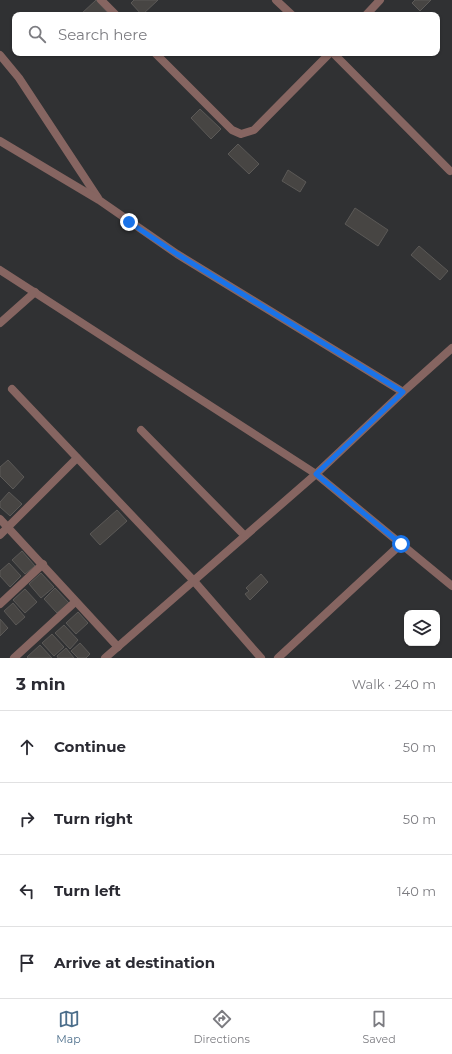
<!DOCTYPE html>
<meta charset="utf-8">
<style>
:root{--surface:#fff;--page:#f7f7f7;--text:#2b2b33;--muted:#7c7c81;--line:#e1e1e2;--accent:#4c6e8b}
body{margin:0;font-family:Montserrat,sans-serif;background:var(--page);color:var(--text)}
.controls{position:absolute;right:12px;bottom:12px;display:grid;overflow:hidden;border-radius:8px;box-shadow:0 1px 3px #0004}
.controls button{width:36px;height:36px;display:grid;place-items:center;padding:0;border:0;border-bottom:1px solid var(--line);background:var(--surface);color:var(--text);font:20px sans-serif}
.stop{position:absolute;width:12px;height:12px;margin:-9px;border:3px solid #1a73e8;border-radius:50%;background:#fff}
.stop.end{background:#1a73e8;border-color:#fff;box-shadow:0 1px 4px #0008}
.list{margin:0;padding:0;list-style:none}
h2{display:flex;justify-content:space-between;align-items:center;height:52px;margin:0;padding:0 16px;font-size:17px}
h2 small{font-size:13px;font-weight:400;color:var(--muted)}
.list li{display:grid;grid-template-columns:26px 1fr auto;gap:12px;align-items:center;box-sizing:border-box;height:72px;padding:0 16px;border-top:1px solid var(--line)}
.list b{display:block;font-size:15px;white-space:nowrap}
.list em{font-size:13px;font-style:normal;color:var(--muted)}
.icon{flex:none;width:22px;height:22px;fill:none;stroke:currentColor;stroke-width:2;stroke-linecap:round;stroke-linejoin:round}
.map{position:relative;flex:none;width:452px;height:658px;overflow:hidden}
.search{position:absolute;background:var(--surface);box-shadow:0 1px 3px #0004;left:12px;right:12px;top:12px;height:44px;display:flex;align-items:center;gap:10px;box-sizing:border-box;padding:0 14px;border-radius:8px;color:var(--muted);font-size:15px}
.sheet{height:340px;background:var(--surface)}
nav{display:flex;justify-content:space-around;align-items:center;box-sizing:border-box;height:56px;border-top:1px solid var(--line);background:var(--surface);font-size:11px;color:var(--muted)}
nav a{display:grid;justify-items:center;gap:2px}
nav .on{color:var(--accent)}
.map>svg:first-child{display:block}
</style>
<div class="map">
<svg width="452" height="658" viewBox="0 0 452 658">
<rect width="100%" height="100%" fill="#303133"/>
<g fill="#474543" stroke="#5b5957">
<path d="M96 0 110 15H80Z"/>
<path d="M134 0H158L142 15 131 3Z"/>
<path d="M415 0H431L420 11 412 3Z"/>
<path d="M200 109 221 129 211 139 191 118Z"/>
<path d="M238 144 259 164 249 174 228 154Z"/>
<path d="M288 170 306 182 300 192 282 181Z"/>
<path d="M355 208 388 230 378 246 345 224Z"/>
<path d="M419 246 448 271 440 280 411 255Z"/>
<path d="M8 460 24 477 13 489 0 476V467Z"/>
<path d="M9 492 22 504 10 516 0 507V502Z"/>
<path d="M117 510 127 521 100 545 90 534Z"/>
<path d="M22 551 35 566 25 574 12 560Z"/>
<path d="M9 563 21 576 10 587 0 576V571Z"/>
<path d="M41 573 54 587 41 598 29 584Z"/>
<path d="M261 574 268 582 250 600 245 594 249 591 246 588Z"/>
<path d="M55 588 69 603 57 613 44 599Z"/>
<path d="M25 589 37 602 25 613 13 600Z"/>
<path d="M13 603 25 617 16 625 4 611Z"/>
<path d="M78 612 88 623 76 634 66 623Z"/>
<path d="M0 619 8 628 0 636Z"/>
<path d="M64 625 78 640 70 649 55 633Z"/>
<path d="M52 634 64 647 54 656 42 643Z"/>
<path d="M80 643 90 654 86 658H78L71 651Z"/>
<path d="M40 645 52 658H28L27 657Z"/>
<path d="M66 648 74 658H58L57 656Z"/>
</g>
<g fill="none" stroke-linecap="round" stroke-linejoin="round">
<g stroke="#866561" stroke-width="8">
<path d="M101 0 116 15"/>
<path d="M276 0 292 15"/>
<path d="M366 15 380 0"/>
<path d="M155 53 232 130 241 134 254 130 330 53"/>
<path d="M333 53 450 171"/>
<path d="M0 55 19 78 98 198"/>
<path d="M0 141 99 200 177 254 403 392"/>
<path d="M0 270 316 474 452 586"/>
<path d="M0 323 35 292"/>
<path d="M12 389 193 580 261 658"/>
<path d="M141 430 245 536"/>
<path d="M0 519 118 647"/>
<path d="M0 535 77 458"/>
<path d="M0 604 43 564"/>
<path d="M14 658 75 602"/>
<path d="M105 658 316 474 403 392 452 348"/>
<path d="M278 658 401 544"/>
</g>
</g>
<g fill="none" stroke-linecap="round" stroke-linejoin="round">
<path stroke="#1a73e8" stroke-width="5" d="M129 222 177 254 403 392 316 474 401 544"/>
</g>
</svg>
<div class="controls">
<button><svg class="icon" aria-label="layers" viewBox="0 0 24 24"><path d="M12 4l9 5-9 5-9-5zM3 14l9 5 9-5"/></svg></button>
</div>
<div class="stop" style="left:401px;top:544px"></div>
<div class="stop end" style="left:129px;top:222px"></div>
<div class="search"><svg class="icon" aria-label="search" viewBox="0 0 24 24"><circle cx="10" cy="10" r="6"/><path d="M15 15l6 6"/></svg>Search here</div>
</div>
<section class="sheet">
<h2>3 min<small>Walk · 240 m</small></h2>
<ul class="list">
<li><svg class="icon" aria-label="ahead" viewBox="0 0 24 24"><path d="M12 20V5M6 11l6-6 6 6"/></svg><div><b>Continue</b></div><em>50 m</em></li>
<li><svg class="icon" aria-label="right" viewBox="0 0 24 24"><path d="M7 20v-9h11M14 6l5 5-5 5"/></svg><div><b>Turn right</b></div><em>50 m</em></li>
<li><svg class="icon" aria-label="left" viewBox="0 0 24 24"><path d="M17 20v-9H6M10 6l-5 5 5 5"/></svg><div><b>Turn left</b></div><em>140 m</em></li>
<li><svg class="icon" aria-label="arrive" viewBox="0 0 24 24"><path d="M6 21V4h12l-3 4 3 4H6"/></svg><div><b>Arrive at destination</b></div></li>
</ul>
</section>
<nav>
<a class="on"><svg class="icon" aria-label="map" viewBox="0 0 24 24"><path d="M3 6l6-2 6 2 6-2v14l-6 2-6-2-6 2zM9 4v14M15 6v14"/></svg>Map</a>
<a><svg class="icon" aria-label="directions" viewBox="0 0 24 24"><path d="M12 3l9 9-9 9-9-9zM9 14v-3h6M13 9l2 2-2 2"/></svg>Directions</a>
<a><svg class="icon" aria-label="saved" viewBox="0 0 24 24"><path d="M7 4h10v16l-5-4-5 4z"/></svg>Saved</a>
</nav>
